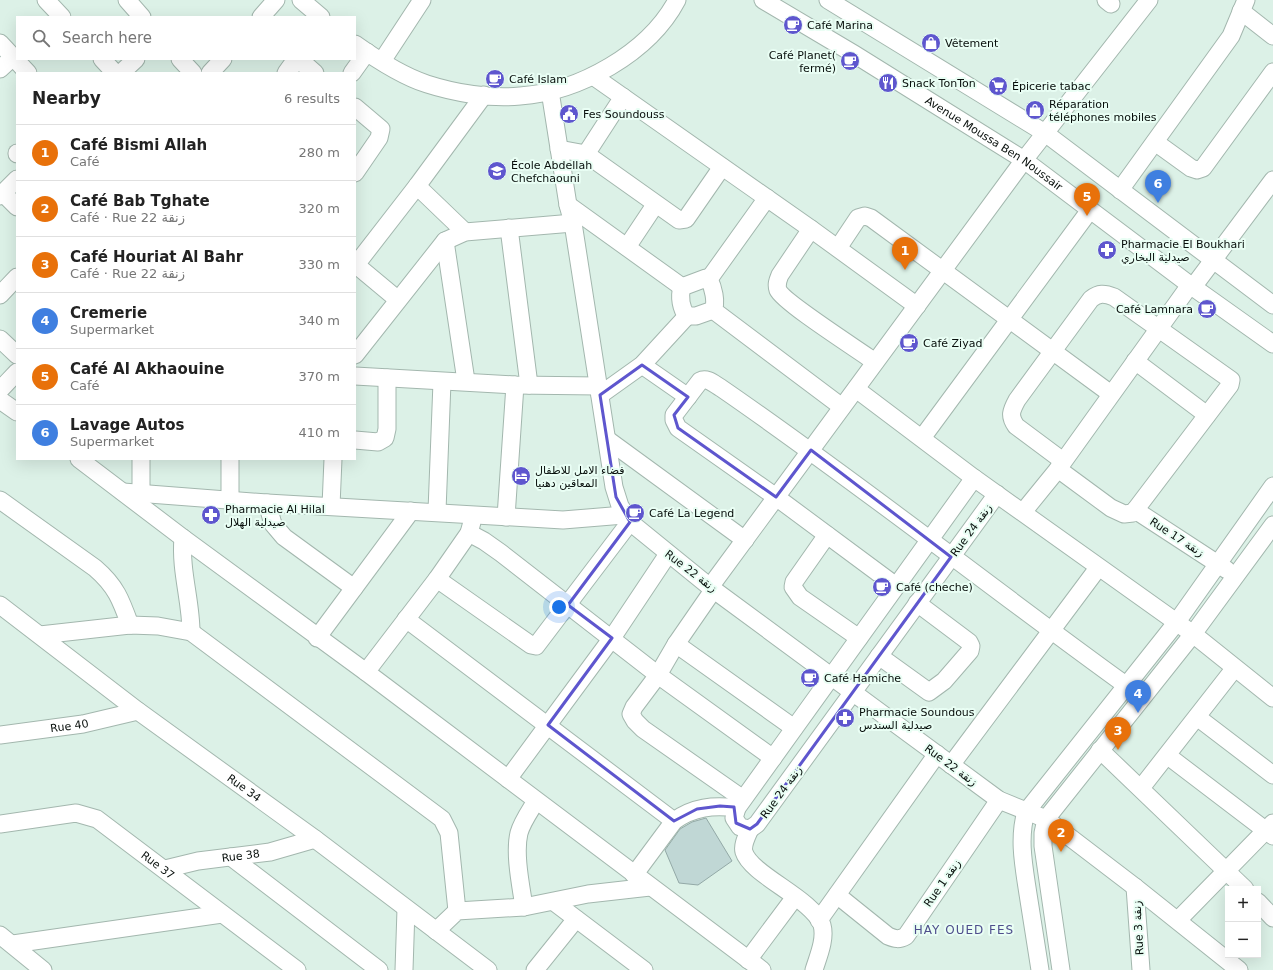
<!DOCTYPE html>
<meta charset="utf-8">
<style>
:root{--surface:#fff;--page:#f6f6f6;--text:#222;--muted:#767676;--line:#e0e0e0;--accent:#b45309}
body{margin:0;font-family:"DejaVu Sans","Noto Sans Arabic",sans-serif;background:var(--page);color:var(--text)}
.controls{position:absolute;right:12px;bottom:12px;display:grid;overflow:hidden;border-radius:0px;box-shadow:0 4px 16px #0002}
.controls button{width:36px;height:36px;display:grid;place-items:center;padding:0;border:0;border-bottom:1px solid var(--line);background:var(--surface);color:var(--text);font:20px sans-serif}
.you{position:absolute;left:559px;top:607px;width:14px;height:14px;margin:-10px;border:3px solid #fff;border-radius:50%;background:#1a73e8;box-shadow:0 0 0 6px #1a73e833}
.badge{display:grid;place-items:center;width:26px;height:26px;border-radius:50%;background:var(--accent);color:#fff;font-size:13px;font-weight:700}
.pin{position:absolute;translate:-50% -33px;filter:drop-shadow(0 1px 2px #0008)}
.pin::after{content:'';position:absolute;top:21px;width:14px;height:12px;background:inherit;clip-path:polygon(0 0,100% 0,50% 100%)}
.list{margin:0;padding:0;list-style:none}
h2{display:flex;justify-content:space-between;align-items:center;height:52px;margin:0;padding:0 16px;font-size:17px}
h2 small{font-size:13px;font-weight:400;color:var(--muted)}
.list li{display:grid;grid-template-columns:26px 1fr auto;gap:12px;align-items:center;box-sizing:border-box;height:56px;padding:0 16px;border-top:1px solid var(--line)}
.list b{display:block;font-size:15px;white-space:nowrap}
.list p{margin:0;font-size:13px;white-space:nowrap;color:var(--muted)}
.list em{font-size:13px;font-style:normal;color:var(--muted)}
.icon{flex:none;width:22px;height:22px;fill:none;stroke:currentColor;stroke-width:2;stroke-linecap:round;stroke-linejoin:round}
.map{position:relative;flex:none;width:1273px;height:970px;overflow:hidden}
.search{position:absolute;background:var(--surface);box-shadow:0 4px 16px #0002;left:16px;top:16px;width:340px;height:44px;display:flex;align-items:center;gap:10px;box-sizing:border-box;padding:0 14px;border-radius:0px;color:var(--muted);font-size:15px}
.panel{position:absolute;background:var(--surface);box-shadow:0 4px 16px #0002;left:16px;top:72px;width:340px;height:388px;border-radius:0px}
.map>svg:first-child{display:block}
</style>
<div class="map">
<svg width="1273" height="970" viewBox="0 0 1273 970">
<rect width="100%" height="100%" fill="#dcf1e7"/>
<path fill="#c0d7d5" stroke="#93a9a7" d="M706 818 732 861 698 885 679 883 665 850 680 829 692 822Z"/>
<g fill="none" stroke-linecap="round" stroke-linejoin="round">
<g stroke="#a3b7ae" stroke-width="19">
<g id="minor">
<path d="M46 0 62 17"/>
<path d="M127 0 142 17"/>
<path d="M301 0 321 17"/>
<path id="s1" d="M763 0 854 54 1024 160 1190 285 1273 344"/>
<path d="M828 0 1045 133 1273 305"/>
<path d="M1106 0 1111 4"/>
<path d="M1241 11 1273 36"/>
<path d="M261 17 276 0"/>
<path d="M0 43 28 73"/>
<path d="M355 44C376 59 402 76 427 84 455 93 490 99 520 96 579 92 649 53 677 0"/>
<path d="M102 59 115 73"/>
<path d="M180 59 193 73"/>
<path d="M382 61 422 0"/>
<path d="M0 69 13 57"/>
<path d="M121 73 136 59"/>
<path d="M210 73 223 59"/>
<path d="M286 73 291 66 298 62 306 65 315 73"/>
<path d="M352 73 367 52"/>
<path d="M593 76 811 229 917 306"/>
<path d="M550 91 568 205 573 223 614 487 620 506 630 522 710 587 999 800 1046 819 1135 887 1239 970"/>
<path d="M355 107 381 129 379 138 355 173"/>
<path d="M1155 142 1191 168 1197 170 1203 168 1273 72"/>
<path d="M559 149 586 154 679 220 686 219 722 167"/>
<path d="M17 153V154"/>
<path d="M586 154 623 97"/>
<path d="M417 186 465 232"/>
<path d="M1120 190 1231 36 1246 0"/>
<path d="M3 193 17 207"/>
<path d="M0 196 17 179"/>
<path d="M568 205 682 287"/>
<path d="M509 228 529 385"/>
<path d="M811 229 780 275C778 280 776 284 778 290 783 302 860 351 875 362"/>
<path d="M445 241 466 381"/>
<path d="M627 247 655 205"/>
<path d="M838 248 858 218 865 216 871 218 1111 394"/>
<path d="M355 264 397 299"/>
<path d="M355 266 417 186 484 95"/>
<path d="M706 278 709 279C713 287 717 302 713 310L696 316H687C681 309 679 297 682 287Z"/>
<path d="M709 279 767 198"/>
<path d="M1193 287 1273 180"/>
<path d="M0 295 17 277"/>
<path d="M713 310 842 407"/>
<path d="M0 339 17 355"/>
<path d="M355 355 445 241 465 232 573 223"/>
<path d="M1135 361 1207 415"/>
<path d="M642 365 688 397"/>
<path d="M355 376 515 385 598 386"/>
<path d="M856 389 974 478 1193 634 1273 698"/>
<path d="M0 390 17 372"/>
<path d="M600 395 642 365 687 316"/>
<path d="M0 400 17 412"/>
<path d="M922 438 1090 210"/>
<path d="M355 440 378 442 385 438 387 429V378"/>
<path d="M608 440 745 540"/>
<path d="M79 459 183 538 366 672 762 970"/>
<path d="M141 459V493"/>
<path d="M1058 469 1111 508 1124 514 1133 513 1230 385 1231 380 1114 297C1104 293 1099 293 1091 299L1017 400C1011 411 1009 416 1016 426L1063 461"/>
<path d="M974 478 737 808 734 818 740 827 750 829 757 824 997 494"/>
<path d="M123 492 267 503 563 520 624 515"/>
<path d="M0 500 95 568C116 586 121 600 130 625"/>
<path d="M230 500V459"/>
<path d="M267 503 273 524 284 537 354 588"/>
<path d="M331 506 333 459"/>
<path d="M1135 510 1227 570"/>
<path d="M437 511 442 382"/>
<path d="M1023 512 1058 469 1190 285"/>
<path d="M506 517 515 385"/>
<path d="M469 533 484 541 501 553 658 675 773 758"/>
<path d="M827 535 794 582 793 587 800 597 859 638"/>
<path d="M183 538C180 570 191 601 191 632"/>
<path d="M437 579 531 645 536 646 630 522"/>
<path d="M896 586 776 497 678 428 674 420V415L700 381C707 377 714 384 721 388 859 483 991 588 1127 686"/>
<path d="M710 587 1024 160 1149 0"/>
<path d="M714 589 676 644 658 675 634 707 631 714 635 721 643 729 743 799"/>
<path id="s2" d="M0 605 138 711 315 839 488 970"/>
<path d="M406 619 674 821"/>
<path d="M40 635 130 625 158 626 191 632 442 819 449 833 457 911"/>
<path d="M317 638 411 511"/>
<path d="M676 644 794 728"/>
<path d="M879 656 929 692 944 681 970 651 971 646 969 642 917 603"/>
<path d="M366 672 437 579 469 533 472 522"/>
<path d="M1197 717 1273 775"/>
<path id="s3" d="M0 735 83 724 138 711"/>
<path d="M1100 750 1245 889"/>
<path d="M1168 756 1273 836"/>
<path d="M951 765 1098 568"/>
<path d="M508 779 612 638 668 554"/>
<path d="M1141 788 1234 669"/>
<path id="s4" d="M0 824 76 813 97 819 297 970"/>
<path d="M750 829C747 836 742 845 744 852 751 875 813 899 822 925 826 939 818 957 814 970"/>
<path d="M231 857 379 970"/>
<path id="s5" d="M165 869 198 861 270 852 315 839"/>
<path d="M634 875 674 821C693 807 713 805 737 808"/>
<path d="M1135 887 1141 970"/>
<path d="M837 895 888 936C895 939 899 940 906 936L999 800"/>
<path d="M554 902 644 970"/>
<path d="M1258 902 1273 918"/>
<path d="M524 907C521 886 514 854 519 833 522 822 530 811 536 801"/>
<path d="M819 920 937 754"/>
<path d="M1178 920 1273 823"/>
<path d="M436 931 457 911 524 907 588 894 650 887"/>
<path d="M0 935 43 970"/>
<path d="M13 944 222 914"/>
<path d="M748 960 795 897"/>
<path d="M404 970 406 909"/>
<path d="M535 970 576 919"/>
<path d="M1040 970C1036 945 1032 919 1028 894 1024 867 1018 839 1026 812L1176 623 1273 486"/>
<path d="M1061 970 1043 846V833L1046 819 1193 634 1273 525"/>
</g>
</g>
<use href="#minor" stroke="#fff" stroke-width="17"/>
</g>
<path fill="none" stroke="#5e56ce" stroke-width="3" stroke-linejoin="round" d="M642 365 688 397 674 415 678 428 776 497 811 450 951 557 757 824 750 829 736 823 734 807 720 806 697 809 674 821 548 725 612 638 568 605 630 522 616 497 600 395Z"/>
<defs>
<g id="cafe-disc" transform="scale(1)"><circle r="9.5" fill="#5e56ce" stroke="#e9fef4"/><path d="M-5.5-4.5H6V0H3Q3 3.5 0 3.5H-2.5Q-5.5 3.5-5.5 0ZM3-3.2v2h1.7v-2ZM-6 4.5H4V6H-6Z" fill="#fff"/></g>
<g id="shop-disc" transform="scale(1)"><circle r="9.5" fill="#5e56ce" stroke="#e9fef4"/><path d="M-5-2.5h2.3a2.7 3.5 0 0 1 5.4 0H5L5.5 6h-11ZM-1.5-2.5h3a1.5 2.3 0 0 0-3 0Z" fill="#fff"/></g>
<g id="restaurant-disc" transform="scale(1)"><circle r="9.5" fill="#5e56ce" stroke="#e9fef4"/><path d="M-5-6h1v4h1v-4h1v4h1v-4h1v5L-1.5 .5V6h-2V.5L-5-1ZM5-6V6H3V1.5H1.5Q1.5-4 5-6Z" fill="#fff"/></g>
<g id="supermarket-disc" transform="scale(1)"><circle r="9.5" fill="#5e56ce" stroke="#e9fef4"/><path d="M-6-5.5h2.5l.6 2H6L4.5 2H-2.5L-4.4-4H-6ZM-1.5 3.2a1.3 1.3 0 1 0 .1 0ZM3 3.2a1.3 1.3 0 1 0 .1 0Z" fill="#fff"/></g>
<g id="civic-disc" transform="scale(1)"><circle r="9.5" fill="#5e56ce" stroke="#e9fef4"/><path d="M-.6-6.5H3V-4.5H.6V-3L4-1V1h2V6H-6V1h2V-1L-.6-3ZM-1.2 2.5V6h2.4V2.5Z" fill="#fff"/></g>
<g id="school-disc" transform="scale(1)"><circle r="9.5" fill="#5e56ce" stroke="#e9fef4"/><path d="M0-5L7-2L0 1L-7-2ZM-4 1L0 2.5L4 1V4Q0 6-4 4Z" fill="#fff"/></g>
<g id="pharmacy-disc" transform="scale(1)"><circle r="9.5" fill="#5e56ce" stroke="#e9fef4"/><path d="M-2-6h4v4h4v4h-4v4h-4v-4h-4v-4h4Z" fill="#fff"/></g>
<g id="hotel-disc" transform="scale(1)"><circle r="9.5" fill="#5e56ce" stroke="#e9fef4"/><path d="M-6-4.5h1.5V1H6V5H4.5V3h-9V5H-6ZM-4 0a1.8 1.8 0 1 1 3.6 0ZM.5 0V-2.5h3Q6-2.5 6 0Z" fill="#fff"/></g>
</defs>
<g fill-rule="evenodd">
<use href="#cafe-disc" x="793" y="25"/>
<use href="#shop-disc" x="931" y="43"/>
<use href="#cafe-disc" x="850" y="61"/>
<use href="#cafe-disc" x="495" y="79"/>
<use href="#restaurant-disc" x="888" y="83"/>
<use href="#supermarket-disc" x="998" y="86"/>
<use href="#shop-disc" x="1035" y="110"/>
<use href="#civic-disc" x="569" y="114"/>
<use href="#school-disc" x="497" y="171"/>
<use href="#pharmacy-disc" x="1107" y="250"/>
<use href="#cafe-disc" x="1207" y="309"/>
<use href="#cafe-disc" x="909" y="343"/>
<use href="#hotel-disc" x="521" y="476"/>
<use href="#cafe-disc" x="635" y="513"/>
<use href="#pharmacy-disc" x="211" y="515"/>
<use href="#cafe-disc" x="882" y="587"/>
<use href="#cafe-disc" x="810" y="678"/>
<use href="#pharmacy-disc" x="845" y="718"/>
</g>
<g text-anchor="middle" stroke-width="4" stroke-linejoin="round" paint-order="stroke">
<g font-size="11" fill="#080f0c" stroke="#e9fef4" text-anchor="start">
<text x="807" y="29">Café Marina</text>
<text x="945" y="47">Vêtement</text>
<text x="836" y="59" text-anchor="end">Café Planet(<tspan x="836" dy="13">fermé)</tspan></text>
<text x="509" y="83">Café Islam</text>
<text x="902" y="87">Snack TonTon</text>
<text x="1012" y="90">Épicerie tabac</text>
<text x="1049" y="108">Réparation<tspan x="1049" dy="13">téléphones mobiles</tspan></text>
<text x="583" y="118">Fes Soundouss</text>
<text x="511" y="169">École Abdellah<tspan x="511" dy="13">Chefchaouni</tspan></text>
<text x="1121" y="248">Pharmacie El Boukhari<tspan x="1121" dy="13">صيدلية البخاري</tspan></text>
<text x="1193" y="313" text-anchor="end">Café Lamnara</text>
<text x="923" y="347">Café Ziyad</text>
<text x="535" y="474">فضاء الامل للاطفال<tspan x="535" dy="13">المعاقين دهنيا</tspan></text>
<text x="225" y="513">Pharmacie Al Hilal<tspan x="225" dy="13">صيدلية الهلال</tspan></text>
<text x="649" y="517">Café La Legend</text>
<text x="896" y="591">Café (cheche)</text>
<text x="824" y="682">Café Hamiche</text>
<text x="859" y="716">Pharmacie Soundous<tspan x="859" dy="13">صيدلية السندس</tspan></text>
</g>
<g font-size="11" fill="#080f0c" stroke="#e9fef4">
<text dy="4" stroke="none"><textPath href="#s1" startOffset="272">Avenue Moussa Ben Noussair</textPath></text>
<text transform="translate(971 530) rotate(-54)" y="4">Rue 24 زنقة</text>
<text transform="translate(1177 537) rotate(33)" y="4">Rue 17 زنقة</text>
<text transform="translate(691 571) rotate(37)" y="4">Rue 22 زنقة</text>
<text dy="4" stroke="none"><textPath href="#s3" startOffset="70">Rue 40</textPath></text>
<text transform="translate(951 765) rotate(36)" y="4">Rue 22 زنقة</text>
<text dy="4" stroke="none"><textPath href="#s2" startOffset="305">Rue 34</textPath></text>
<text transform="translate(781 792) rotate(-54)" y="4">Rue 24 زنقة</text>
<text dy="4" stroke="none"><textPath href="#s5" startOffset="77">Rue 38</textPath></text>
<text dy="4" stroke="none"><textPath href="#s4" startOffset="175">Rue 37</textPath></text>
<text transform="translate(942 883) rotate(-55)" y="4">Rue 1 زنقة</text>
<text transform="translate(1138 928) rotate(-93)" y="4">Rue 3 زنقة</text>
</g>
<g font-size="12" letter-spacing="1" fill="#4e4e8c" stroke="#e9fef4">
<text x="964" y="934">HAY OUED FES</text>
</g>
</g>
</svg>
<div class="controls">
<button>+</button>
<button>−</button>
</div>
<div class="you"></div>
<div class="pin badge" style="left:905px;top:270px;background:#e8710a">1</div>
<div class="pin badge" style="left:1061px;top:852px;background:#e8710a">2</div>
<div class="pin badge" style="left:1118px;top:750px;background:#e8710a">3</div>
<div class="pin badge" style="left:1138px;top:713px;background:#3f7fe0">4</div>
<div class="pin badge" style="left:1087px;top:216px;background:#e8710a">5</div>
<div class="pin badge" style="left:1158px;top:203px;background:#3f7fe0">6</div>
<div class="search"><svg class="icon" aria-label="search" viewBox="0 0 24 24"><circle cx="10" cy="10" r="6"/><path d="M15 15l6 6"/></svg>Search here</div>
<section class="panel">
<h2>Nearby<small>6 results</small></h2>
<ul class="list">
<li><span class="badge" style="background:#e8710a">1</span><div><b>Café Bismi Allah</b><p>Café</p></div><em>280 m</em></li>
<li><span class="badge" style="background:#e8710a">2</span><div><b>Café Bab Tghate</b><p>Café · Rue 22 زنقة</p></div><em>320 m</em></li>
<li><span class="badge" style="background:#e8710a">3</span><div><b>Café Houriat Al Bahr</b><p>Café · Rue 22 زنقة</p></div><em>330 m</em></li>
<li><span class="badge" style="background:#3f7fe0">4</span><div><b>Cremerie</b><p>Supermarket</p></div><em>340 m</em></li>
<li><span class="badge" style="background:#e8710a">5</span><div><b>Café Al Akhaouine</b><p>Café</p></div><em>370 m</em></li>
<li><span class="badge" style="background:#3f7fe0">6</span><div><b>Lavage Autos</b><p>Supermarket</p></div><em>410 m</em></li>
</ul>
</section>
</div>
